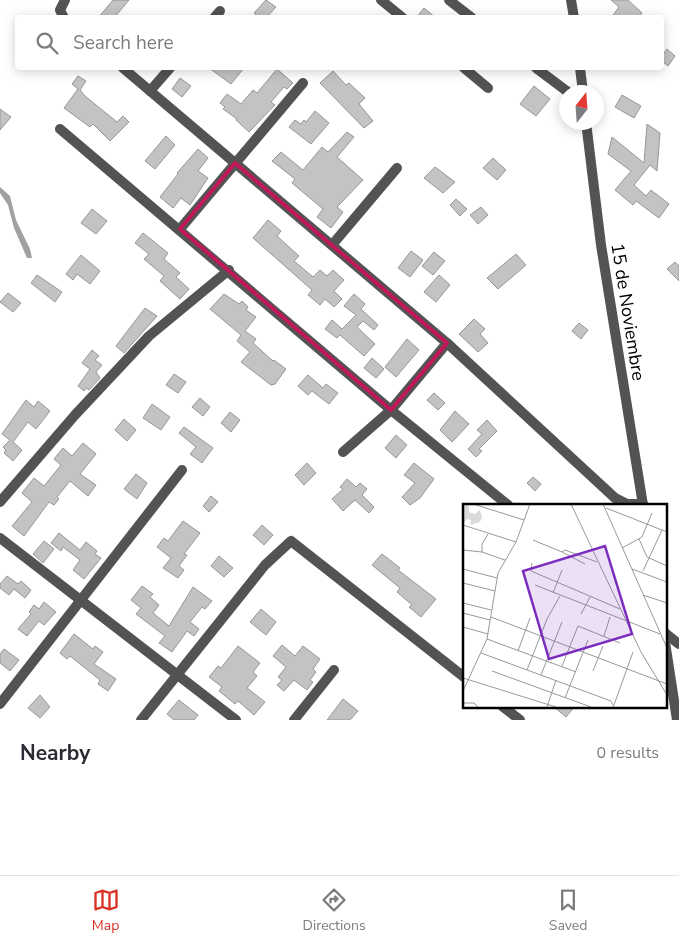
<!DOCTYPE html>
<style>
:root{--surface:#fff;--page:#f7f7f7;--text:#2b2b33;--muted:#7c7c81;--line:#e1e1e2;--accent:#d93025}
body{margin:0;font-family:"Nunito Sans",sans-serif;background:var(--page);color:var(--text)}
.compass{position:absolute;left:559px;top:85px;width:45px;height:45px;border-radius:50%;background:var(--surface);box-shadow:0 2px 12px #0003;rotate:17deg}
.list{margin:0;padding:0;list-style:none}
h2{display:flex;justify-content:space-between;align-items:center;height:65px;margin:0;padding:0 20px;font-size:21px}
h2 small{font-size:16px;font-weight:400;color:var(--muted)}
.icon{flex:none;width:28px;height:28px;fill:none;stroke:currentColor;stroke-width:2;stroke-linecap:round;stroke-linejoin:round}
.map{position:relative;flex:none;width:679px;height:720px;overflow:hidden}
.search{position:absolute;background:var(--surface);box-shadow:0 2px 12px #0003;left:15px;right:15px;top:15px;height:55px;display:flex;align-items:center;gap:12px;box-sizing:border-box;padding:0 18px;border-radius:5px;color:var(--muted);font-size:19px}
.sheet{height:155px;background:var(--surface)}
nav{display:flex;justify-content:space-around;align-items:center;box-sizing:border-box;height:70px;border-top:1px solid var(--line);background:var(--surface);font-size:14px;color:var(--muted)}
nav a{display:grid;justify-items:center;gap:2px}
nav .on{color:var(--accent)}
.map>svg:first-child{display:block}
</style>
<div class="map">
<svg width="679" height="720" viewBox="0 0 679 720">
<rect width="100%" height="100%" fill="#fff"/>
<path fill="#a1a1a1" d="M0 187 10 196 16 220 30 249 32 258H27L14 228 8 205 0 193Z"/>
<g fill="#c3c3c3" stroke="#979797">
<path d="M113 0H129L114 18H98Z"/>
<path d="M266 0 276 7 266 18H259L254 13Z"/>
<path d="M611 0H628L642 13 638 18H611L619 7Z"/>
<path d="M424 8 436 18H416Z"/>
<path d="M667 49 675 56 668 66 662 61V56Z"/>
<path d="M209 68H244L231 84Z"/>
<path d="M277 69 293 83 287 89 284 87 271 102 275 105 249 132 236 120 237 119 223 109 225 107 220 103 227 94 241 104 253 90 257 93Z"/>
<path d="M333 71 346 85 349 83 365 98 359 104 373 121 364 128 320 83Z"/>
<path d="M78 76 86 81 80 90 85 96 117 122 123 116 129 122 110 141 93 124 90 127 64 108 78 89 72 84Z"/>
<path d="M180 78 191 86 182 97 172 89Z"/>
<path d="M534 86 550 99 536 116 520 104Z"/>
<path d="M622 95 641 106 634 118 615 107Z"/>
<path d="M0 109 11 117 0 130Z"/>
<path d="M315 111 329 123 311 144 289 127 295 120 301 124 304 120 306 122Z"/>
<path d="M647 124 660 133 657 171 650 165 634 185 646 196 651 190 669 204 659 218 636 201 633 205 615 190 631 171 608 154 612 137 644 163Z"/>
<path d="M347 132 354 137 337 157 363 180 337 207 343 212 331 228 317 217 323 209 292 183 295 179 272 161 281 152 303 170 322 147 328 152Z"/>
<path d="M166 136 175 145 155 169 145 161Z"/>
<path d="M198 149 208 158 198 171 208 178 190 205 181 198 173 208 160 197 178 174 177 173Z"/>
<path d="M493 158 506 170 497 180 483 168Z"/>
<path d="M435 167 455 182 443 193 424 178Z"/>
<path d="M456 199 467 209 460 216 450 205Z"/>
<path d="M481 207 488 215 478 224 470 215Z"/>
<path d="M92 209 107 221 96 234 81 223Z"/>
<path d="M268 220 281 231 277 236 299 256 294 261 313 277 320 270 327 276 333 270 344 280 334 291 342 299 334 307 325 299 320 305 308 295 312 290 253 238Z"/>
<path d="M143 233 168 253 164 259 180 273 176 277 189 289 180 299 160 281 164 276 144 259 149 254 135 243Z"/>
<path d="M411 251 423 260 410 277 398 268Z"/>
<path d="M434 252 445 261 433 275 422 266Z"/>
<path d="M516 254 526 265 498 289 487 278Z"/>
<path d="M81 255 100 271 90 284 77 274 73 280 66 274Z"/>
<path d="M675 262 679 266V281L667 269Z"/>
<path d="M37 275 62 292 55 302 31 283Z"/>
<path d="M439 275 450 285 436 302 424 292Z"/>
<path d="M8 293 21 303 13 312 0 302Z"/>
<path d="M224 294 239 304 242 301 248 307 246 310 256 317 245 331 256 339 253 343 273 361 274 360 286 369 275 384 271 385 241 362 250 352 237 341 241 335 210 309Z"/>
<path d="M354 294 365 304 361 309 378 325 374 330 363 321 357 327 375 344 364 356 340 335 337 338 325 329 332 320 342 329 356 315 344 306Z"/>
<path d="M145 308 157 316 124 353 116 346Z"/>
<path d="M474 319 485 329 480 334 488 343 478 352 459 334Z"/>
<path d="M579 323 588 330 581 339 572 331Z"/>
<path d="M407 339 419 350 396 377 385 367Z"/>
<path d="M92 350 99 356 95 360 102 365 96 372 100 378 89 390 86 388 84 391 78 386 90 369 82 363Z"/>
<path d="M372 358 384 369 376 378 364 368Z"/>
<path d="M174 374 186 382 178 393 166 385Z"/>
<path d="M308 375 323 388 326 384 338 393 329 404 312 391 308 395 298 386Z"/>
<path d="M434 393 445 403 438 410 427 400Z"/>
<path d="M200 398 210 407 203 416 192 407Z"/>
<path d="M26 400 34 407 38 401 50 411 36 429 28 422 13 442 22 450 13 461 4 453 6 450 3 447 10 440 2 434Z"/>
<path d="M152 404 170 417 161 430 143 418Z"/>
<path d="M455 411 469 424 452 442 440 430Z"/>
<path d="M230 412 240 420 231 432 221 423Z"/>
<path d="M124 419 136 430 127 441 115 430Z"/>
<path d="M487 420 497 431 479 449 482 451 476 457 468 449 482 434 477 430Z"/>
<path d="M184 427 213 448 202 463 190 454 196 447 179 433Z"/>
<path d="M396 435 407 445 396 458 385 448Z"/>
<path d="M83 443 96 454 80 474 96 485 88 496 70 481 57 497 59 499 54 505 49 502 24 536 12 526 32 502 22 493 34 478 44 486 61 465 54 459 63 448 72 456Z"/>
<path d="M307 463 316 473 304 485 295 475Z"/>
<path d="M414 463 434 479 420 498 410 505 402 497 415 483 404 475Z"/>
<path d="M136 474 147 483 137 499 124 489Z"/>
<path d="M533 477 541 484 535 491 527 483Z"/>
<path d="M347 479 356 487 360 483 367 489 362 495 374 507 369 513 355 500 343 511 332 499 343 489 340 487Z"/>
<path d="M211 496 218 502 209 512 203 506Z"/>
<path d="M183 521 200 533 184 554 187 555 179 566 184 570 178 578 163 568 171 558 157 547 164 538 168 541Z"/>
<path d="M262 525 273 535 264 545 253 535Z"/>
<path d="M59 533 80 550 86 542 97 551 95 554 101 558 84 579 73 570 80 560 63 547 61 551 51 543Z"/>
<path d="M44 541 54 549 43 563 33 554Z"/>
<path d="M382 554 400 568 398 570 436 599 421 617 409 607 412 605 397 592 400 588 372 565Z"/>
<path d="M219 556 233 568 224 577 211 566Z"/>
<path d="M7 576 18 584 21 581 31 590 25 598 14 589 9 595 0 588V584Z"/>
<path d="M142 586 153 594 150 597 159 605 153 613 169 626 193 587 212 601 205 609 202 607 190 622 199 629 194 636 187 631 172 652 159 643 165 636 136 614 141 608 131 600Z"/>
<path d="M44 602 56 612 44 625 39 621 27 636 18 629 31 614 29 612 34 605 39 609Z"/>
<path d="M261 609 276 622 266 635 250 622Z"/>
<path d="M74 634 93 649 95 646 103 652 94 664 116 679 108 691 98 684 100 680 70 656 67 659 60 653Z"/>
<path d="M282 645 295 656 303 646 320 659 313 669 316 672 310 680 313 682 307 690 294 680 284 691 277 685 282 680 278 677 286 667 273 656Z"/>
<path d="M238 646 260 663 253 672 257 676 247 688 265 702 254 715 238 701 235 704 219 691 222 687 209 677 218 666 221 668Z"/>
<path d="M4 649 19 660 10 671 0 663V654Z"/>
<path d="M40 695 50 707 40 718 28 708Z"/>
<path d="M343 699 358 711 350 720H327Z"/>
<path d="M179 700 198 715 194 720H174L167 714Z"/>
<path d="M553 706H575L566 717Z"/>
</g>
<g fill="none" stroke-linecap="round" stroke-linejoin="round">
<g stroke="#535353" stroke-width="10">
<path d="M381 0 403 18"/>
<path d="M449 0 472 18"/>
<path d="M64 18 60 10 65 0"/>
<path d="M214 18 220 11"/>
<path d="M123 68 447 343 615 498 627 504H643"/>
<path d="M464 68 488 88"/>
<path d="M536 68 568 92"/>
<path d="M150 91 170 68"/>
<path d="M60 129 391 410 508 505"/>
<path d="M180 229 303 83"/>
<path d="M332 245 397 168"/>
<path d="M343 452 391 410 447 343"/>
<path d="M0 502 75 415 149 336 229 270"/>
<path d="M665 633 679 644"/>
<path d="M0 704 182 470"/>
<path d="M502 706 520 720"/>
<path d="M141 720 265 565 291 541 464 677"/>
<path d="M294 720 334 670"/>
</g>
<g stroke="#535353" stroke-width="10">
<path d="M571 0 574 18"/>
<path d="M580 68 583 92"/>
<path d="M586 122 601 245 643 505"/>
<path d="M0 538 236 720"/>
<path d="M665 642 677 720"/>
</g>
</g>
<path fill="none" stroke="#c2185b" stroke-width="4" stroke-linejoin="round" d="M235 163 447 343 391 410 180 229Z"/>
<g text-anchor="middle" stroke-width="4" stroke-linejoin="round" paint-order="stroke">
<g font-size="18" fill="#000" stroke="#fff">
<text transform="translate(628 312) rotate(81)" y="6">15 de Noviembre</text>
</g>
</g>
<g transform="translate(463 504)">
<rect width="204" height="204" fill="#fff"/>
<path d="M0 0 6 2V8L12 10 17 6 19 13 17 18 7 21 8 16 4 15 0 20Z" fill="#dadada"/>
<path fill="none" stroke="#999" stroke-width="1" d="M10 0 61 16M108 0 178 148 204 191M140 0 204 144M143 4 204 28M0 21 53 38M25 30 19 40V48L42 56M176 35 184 53 204 62M70 36 99 48M159 44 179 33 189 9M0 46 19 48M69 59 68 67 157 105M122 60 99 48 102 46 134 58M0 65 34 74M169 65 204 78M180 67 199 26M0 79 32 87M72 81 197 130M90 89 99 66M180 91 204 99M0 99 28 106M0 109 27 116M118 110 127 93M28 113 204 180M0 123 25 130M141 132 147 113M24 135 113 168M55 147 67 114M18 149 148 197 151 203M99 162 115 122 157 139M64 166 84 115 97 92M29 167 128 203M130 167 140 142M78 171 99 118M0 174 93 203M0 187 24 135 35 69 53 38 67 0M102 194 125 136M0 199H11L15 203M151 201 170 148M84 203 93 176"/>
<path fill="#7b2cbf" fill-opacity="0.15" stroke="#7b2cbf" stroke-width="2.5" d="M142 42 169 130 86 155 60 67Z"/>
<rect width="204" height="204" fill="none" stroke="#000" stroke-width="2.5"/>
</g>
</svg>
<svg class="compass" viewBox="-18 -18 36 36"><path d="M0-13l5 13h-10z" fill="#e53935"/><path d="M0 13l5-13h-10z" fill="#7c7c81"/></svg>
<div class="search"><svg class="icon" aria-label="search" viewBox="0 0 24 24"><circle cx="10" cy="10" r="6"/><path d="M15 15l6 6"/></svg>Search here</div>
</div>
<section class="sheet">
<h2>Nearby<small>0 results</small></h2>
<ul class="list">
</ul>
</section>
<nav>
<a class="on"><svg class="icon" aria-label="map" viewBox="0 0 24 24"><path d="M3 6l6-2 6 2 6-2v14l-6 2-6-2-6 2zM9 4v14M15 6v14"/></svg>Map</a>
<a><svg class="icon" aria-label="directions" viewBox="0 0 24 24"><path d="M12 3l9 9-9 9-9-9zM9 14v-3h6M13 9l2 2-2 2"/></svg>Directions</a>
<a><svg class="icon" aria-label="saved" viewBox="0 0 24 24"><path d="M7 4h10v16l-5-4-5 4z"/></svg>Saved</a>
</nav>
